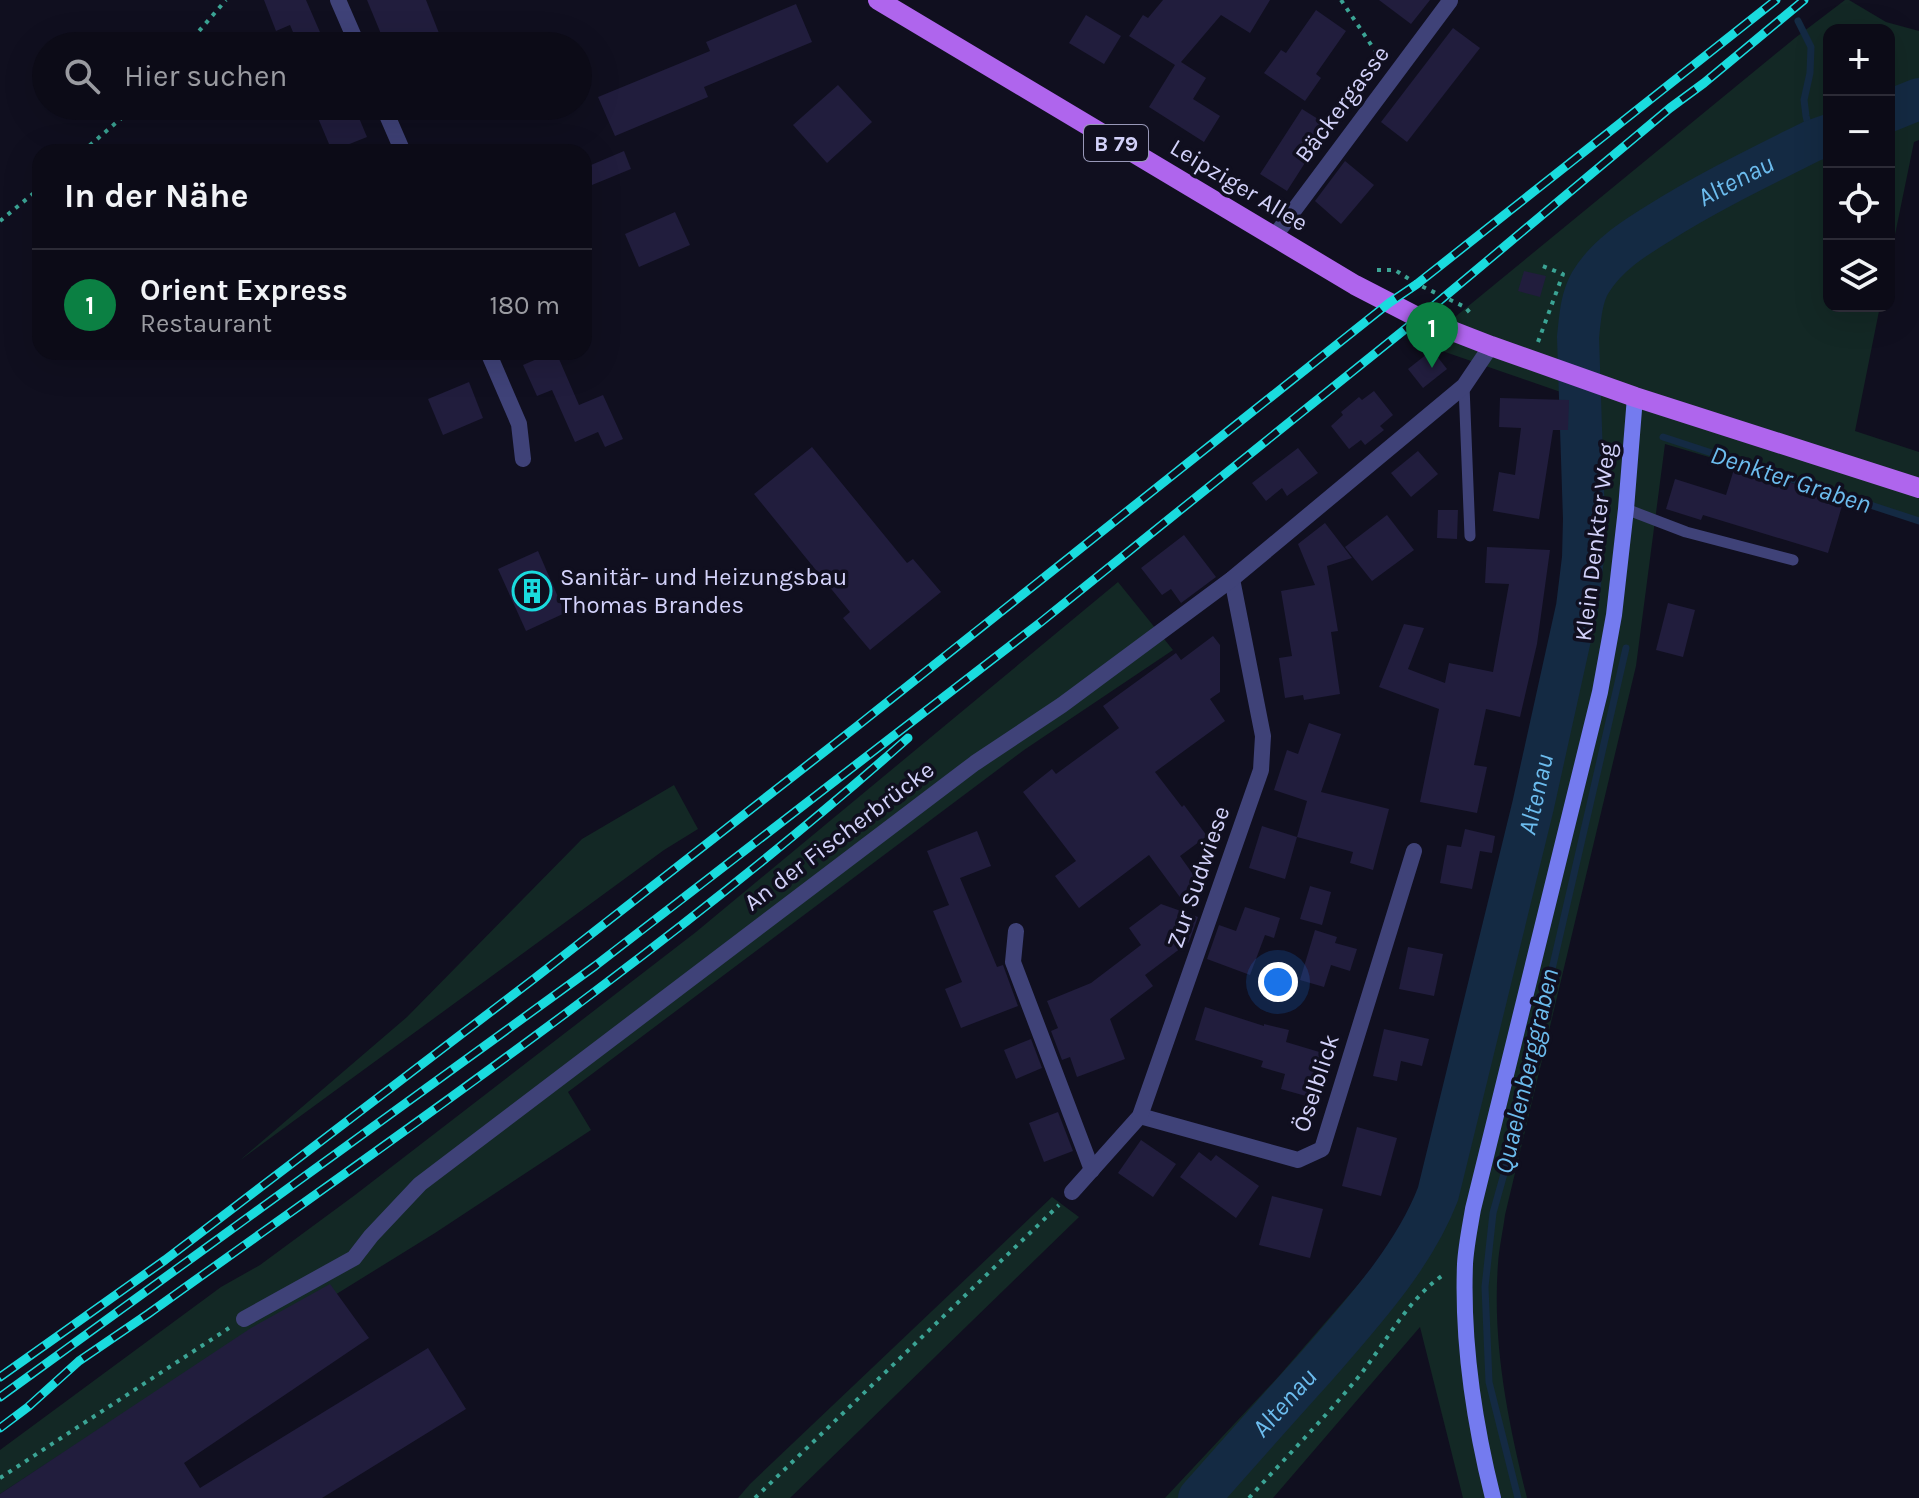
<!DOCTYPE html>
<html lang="de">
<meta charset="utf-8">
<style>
:root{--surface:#0c0b17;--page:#151420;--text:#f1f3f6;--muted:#9a9ba1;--line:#2c2b36;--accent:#0b8043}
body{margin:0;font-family:Karla,sans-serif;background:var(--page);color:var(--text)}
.controls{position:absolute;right:24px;top:24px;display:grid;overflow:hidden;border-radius:16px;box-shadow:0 8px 32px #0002}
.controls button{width:72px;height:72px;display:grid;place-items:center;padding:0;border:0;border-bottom:2px solid var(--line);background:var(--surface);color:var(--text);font:40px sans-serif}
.you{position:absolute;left:1278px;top:982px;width:28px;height:28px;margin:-20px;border:6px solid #fff;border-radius:50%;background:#1a73e8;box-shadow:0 0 0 12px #1a73e833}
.badge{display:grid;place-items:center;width:52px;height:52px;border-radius:50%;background:var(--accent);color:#fff;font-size:26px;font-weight:700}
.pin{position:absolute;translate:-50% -66px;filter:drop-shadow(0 2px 4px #0008)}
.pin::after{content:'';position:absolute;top:42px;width:28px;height:24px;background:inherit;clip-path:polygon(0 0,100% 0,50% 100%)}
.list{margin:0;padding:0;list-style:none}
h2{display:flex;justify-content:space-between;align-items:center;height:104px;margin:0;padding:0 32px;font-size:34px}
h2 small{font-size:26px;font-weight:400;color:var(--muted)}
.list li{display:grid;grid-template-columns:52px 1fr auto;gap:24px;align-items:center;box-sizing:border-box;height:112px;padding:0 32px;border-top:2px solid var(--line)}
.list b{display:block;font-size:30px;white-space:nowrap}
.list p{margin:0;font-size:26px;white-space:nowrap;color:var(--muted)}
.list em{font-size:26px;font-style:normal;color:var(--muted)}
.icon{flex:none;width:44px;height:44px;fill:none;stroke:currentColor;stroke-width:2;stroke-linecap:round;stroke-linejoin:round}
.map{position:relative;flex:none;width:1919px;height:1498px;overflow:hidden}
.search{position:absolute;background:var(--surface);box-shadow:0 8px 32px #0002;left:32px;top:32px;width:560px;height:88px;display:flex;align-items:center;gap:20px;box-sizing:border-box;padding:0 28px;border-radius:44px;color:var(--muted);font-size:30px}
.panel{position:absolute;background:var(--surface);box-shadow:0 8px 32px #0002;left:32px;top:144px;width:560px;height:216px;border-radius:24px}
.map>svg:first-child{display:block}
</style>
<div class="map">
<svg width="1919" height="1498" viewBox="0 0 1919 1498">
<rect width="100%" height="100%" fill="#100f1f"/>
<g fill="#132825">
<path d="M1845 0H1849L1886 22 1919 31V140L1914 142 1889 264V30H1829V306H1880L1855 431 1919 452V522L1855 500 1665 444 1636 666 1505 1215C1503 1231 1499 1248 1498 1264 1492 1343 1508 1422 1527 1498H1463L1420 1327 1273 1498H1165L1279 1376 1389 1249 1413 1206 1429 1164 1569 582C1579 522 1575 459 1575 397L1422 344 1795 38Z"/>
<path d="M1118 582 1173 650 1024 750 568 1092 591 1130 435 1233 330 1298 251 1330 0 1494V1450L221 1287 260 1265 355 1195 696 932Z"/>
<path d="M674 785 698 829 664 850 239 1161 407 1017 582 839Z"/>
<path d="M1052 1197 1079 1217 790 1498H738L750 1484Z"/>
</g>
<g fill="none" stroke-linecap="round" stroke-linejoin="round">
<g stroke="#142a43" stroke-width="7">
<path d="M1798 21 1811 47 1810 73 1804 100 1806 116 1812 141"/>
<path d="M1663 437 1919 521"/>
<path d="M1518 1498 1489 1382 1485 1287 1493 1213 1509 1156 1626 648"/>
</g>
<g stroke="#142a43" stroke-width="42">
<path d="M1889 111 1919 99"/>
<path id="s1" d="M1199 1498C1237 1455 1275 1412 1314 1369 1359 1317 1413 1259 1438 1194L1533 806 1577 607 1583 558 1584 519 1578 337C1580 319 1581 299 1590 283 1606 256 1633 239 1659 223 1708 192 1760 167 1812 141L1829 135"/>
</g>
</g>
<g fill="#211d3d">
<path d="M264 0H306L326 46H299L290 25 276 31Z"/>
<path d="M367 0H426L444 46H386Z"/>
<path d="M1163 0H1270L1250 33 1221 15 1181 62 1206 78 1193 99 1220 116 1204 142 1149 107 1175 65 1129 36 1143 15 1148 18Z"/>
<path d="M1379 0H1430L1411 24Z"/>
<path d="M796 4 812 42 704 87 708 97 615 136 598 97 710 51 706 42Z"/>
<path d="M1316 10 1346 31 1316 74 1321 78 1305 101 1264 73 1281 50 1286 53Z"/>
<path d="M1086 15 1121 36 1104 64 1069 43Z"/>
<path d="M1453 28 1480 48 1407 142 1381 122Z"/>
<path d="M838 85 872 122 827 163 793 125Z"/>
<path d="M348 106H354L367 137 332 151 318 118Z"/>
<path d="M1302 109 1326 124 1314 143 1317 144 1287 191 1260 174Z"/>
<path d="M624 151 631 169 592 185 584 168Z"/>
<path d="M1345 161 1374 185 1341 224 1315 201Z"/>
<path d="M675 212 690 245 639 267 625 234Z"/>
<path d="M1524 271 1546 276 1540 297 1518 291Z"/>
<path d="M1432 350 1447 369 1423 388 1408 369Z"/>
<path d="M553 352H556L579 405 603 395 623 439 605 447 598 432 575 442 552 390 537 396 523 365Z"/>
<path d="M469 382 483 418 443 435 428 399Z"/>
<path d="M1374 391 1393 415 1380 426 1384 430 1365 445 1361 440 1349 449 1331 426 1343 415 1341 412 1359 397 1362 400Z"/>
<path d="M1500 398 1569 400 1568 430H1553L1539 519 1493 511 1499 472 1515 475 1521 428 1499 427Z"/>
<path d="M812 447 907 563 913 559 941 592 870 650 843 618 850 612 754 494Z"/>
<path d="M1298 448 1318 473 1287 496 1282 488 1266 501 1252 483Z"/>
<path d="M1418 451 1438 474 1411 497 1391 473Z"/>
<path d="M1735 466 1844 499 1828 553 1703 515 1701 520 1666 509 1675 479 1726 495Z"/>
<path d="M1438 510H1458L1457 539 1437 538Z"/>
<path d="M1387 515 1414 550 1372 581 1345 547Z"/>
<path d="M1325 523 1352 558 1327 566 1338 631 1331 632 1340 694 1304 700 1303 695 1285 698 1279 658 1292 656 1281 591 1315 585 1298 544Z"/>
<path d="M1184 535 1216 577 1181 603 1171 589 1162 595 1141 568Z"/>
<path d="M1487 547 1550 550 1537 644 1520 717 1486 709 1474 765 1487 767 1477 813 1420 802 1439 709 1379 687 1404 624 1424 628 1408 669 1445 683 1449 663 1493 672 1509 584 1485 583Z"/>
<path d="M538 551 565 613 526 631 498 569Z"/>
<path d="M1668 603 1695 610 1683 657 1656 650Z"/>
<path d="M1213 636 1220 645V692L1210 699 1225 721 1155 772 1182 807 1184 805 1207 836 1180 856 1204 890 1185 904 1149 855 1079 908 1055 876 1076 861 1023 792 1052 769 1056 774 1119 728 1103 706 1176 653 1181 660Z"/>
<path d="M1309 723 1341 734 1321 792 1389 809 1373 870 1350 863 1353 852 1297 837 1307 801 1274 790 1287 750 1298 754Z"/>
<path d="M1262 826 1297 837 1285 879 1249 868Z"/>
<path d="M1465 829 1495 836 1492 853 1480 851 1472 889 1440 883 1447 845 1461 847Z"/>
<path d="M977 831 991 866 960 878 997 967 1003 965 1018 1006 961 1028 945 989 962 982 933 911 949 905 927 851Z"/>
<path d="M1310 886 1331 892 1322 925 1300 919Z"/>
<path d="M1161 904 1198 917 1189 942 1145 975 1153 986 1110 1019 1125 1059 1077 1077 1070 1057 1062 1060 1051 1031 1058 1028 1047 1001 1091 983 1141 945 1129 928Z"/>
<path d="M1245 907 1280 918 1274 938 1265 935 1250 975 1207 959 1219 925 1236 931Z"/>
<path d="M1315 930 1337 937 1335 943 1357 949 1350 971 1331 965 1324 987 1300 980Z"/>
<path d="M1408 947 1443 954 1434 996 1399 989Z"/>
<path d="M1205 1007 1264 1026V1024L1289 1030 1286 1042 1326 1054 1313 1098 1281 1089 1285 1074 1261 1067 1263 1061 1195 1040Z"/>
<path d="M1384 1029 1429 1039 1422 1066 1401 1061 1397 1081 1373 1076Z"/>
<path d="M1031 1039 1042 1068 1016 1079 1004 1050Z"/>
<path d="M1058 1112 1073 1151 1044 1162 1029 1123Z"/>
<path d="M1357 1127 1397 1138 1381 1196 1342 1186Z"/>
<path d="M1141 1140 1176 1164 1153 1197 1118 1173Z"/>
<path d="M1199 1152 1211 1161 1216 1155 1259 1186 1236 1218 1180 1177Z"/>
<path d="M1272 1196 1323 1209 1310 1258 1259 1245Z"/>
<path d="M330 1284 369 1338 184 1463 200 1488 428 1348 466 1409 322 1498H0V1494L251 1328Z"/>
</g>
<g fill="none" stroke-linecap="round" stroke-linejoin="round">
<g stroke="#3ba495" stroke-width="4" stroke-dasharray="4 6" stroke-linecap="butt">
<path d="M1341 0 1382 61"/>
<path d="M186 46 226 0"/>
<path d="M82 152 125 115 133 106"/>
<path d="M0 221 40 188"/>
<path d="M1377 270H1395L1417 284 1465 307 1471 314"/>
<path d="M1538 342 1563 274 1540 265"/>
<path d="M0 1478 229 1328"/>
<path d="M755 1498 1059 1205"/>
<path d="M1249 1498C1286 1457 1325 1418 1360 1375 1387 1341 1409 1297 1446 1273"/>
</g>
<g stroke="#3f4278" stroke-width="11">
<path d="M1464 386 1470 536"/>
<path d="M1626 509 1686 532 1793 560"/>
</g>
<g stroke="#3f4278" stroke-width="16">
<path d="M338 0 358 46"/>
<path d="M383 106 403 152"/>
<path d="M1274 237 1450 1"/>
<path d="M488 352 519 424 523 459"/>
<path d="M1016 931 1013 962 1092 1170"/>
<path d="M1140 1116 1298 1160 1322 1149 1414 851"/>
<path d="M1072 1192 1140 1116 1261 770 1263 736 1232 579"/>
<path d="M244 1319 354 1258 371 1236 420 1184 975 763 1062 705 1232 579 1464 386 1491 346"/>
</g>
<path stroke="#747bef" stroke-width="16" d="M1493 1498C1474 1422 1462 1343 1465 1264 1466 1246 1470 1227 1473 1209L1600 692 1614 615 1626 509 1635 397"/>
<path stroke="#af65ed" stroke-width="20" d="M878 0 1355 285 1419 318 1491 346 1635 397 1919 488"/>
<g stroke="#1adbde" stroke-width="9">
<g id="rail">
<path d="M0 1377 165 1260 535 978 856 727 1389 303 1417 284 1776 0"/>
<path d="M0 1397 595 966 1041 622 1419 318 1670 108 1704 83 1804 0"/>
<path d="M0 1428 28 1407 79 1361 148 1314C406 1129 670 949 908 738"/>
</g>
</g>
<use href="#rail" stroke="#100f1f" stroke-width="6" stroke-dasharray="18" stroke-linecap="butt"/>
</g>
<defs>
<g id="building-ring" transform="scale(2)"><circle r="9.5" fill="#100f1f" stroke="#1adbde" stroke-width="1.5"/><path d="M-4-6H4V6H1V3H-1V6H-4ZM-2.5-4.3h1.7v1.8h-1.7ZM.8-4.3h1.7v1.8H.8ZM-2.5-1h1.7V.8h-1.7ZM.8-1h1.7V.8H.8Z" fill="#1adbde"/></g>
</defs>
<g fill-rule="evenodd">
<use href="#building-ring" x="532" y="591"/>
</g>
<g text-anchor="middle" stroke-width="7" stroke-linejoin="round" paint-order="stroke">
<rect fill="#100f1f" stroke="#9898b8" stroke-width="2" x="1084" y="125" width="64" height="36" rx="6"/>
<g font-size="22" font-weight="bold" fill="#d3d2fa">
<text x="1116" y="151">B 79</text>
</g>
<g font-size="24" fill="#d3d2fa" stroke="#100f1f">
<text transform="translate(1342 104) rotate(-53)" y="8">Bäckergasse</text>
<text transform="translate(1239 185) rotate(31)" y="8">Leipziger Allee</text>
<text transform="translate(1595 542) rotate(-83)" y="8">Klein Denkter Weg</text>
<text transform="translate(839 836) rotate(-37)" y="8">An der Fischerbrücke</text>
<text transform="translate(1198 877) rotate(-71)" y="8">Zur Sudwiese</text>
<text transform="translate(1316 1083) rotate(-72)" y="8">Öselblick</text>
</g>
<g font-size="24" fill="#d3d2fa" stroke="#100f1f" text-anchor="start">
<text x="560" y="585">Sanitär- und Heizungsbau<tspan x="560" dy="28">Thomas Brandes</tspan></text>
</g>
<g font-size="26" font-style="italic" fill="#6cbcee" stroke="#100f1f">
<text dy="9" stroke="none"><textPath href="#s1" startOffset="1498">Altenau</textPath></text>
<text transform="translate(1791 479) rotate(18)" y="9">Denkter Graben</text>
<text dy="9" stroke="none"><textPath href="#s1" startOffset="800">Altenau</textPath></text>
<text transform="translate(1526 1071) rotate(-77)" y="9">Quaelenberggraben</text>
<text dy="9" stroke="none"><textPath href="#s1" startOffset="128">Altenau</textPath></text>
</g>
</g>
</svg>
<div class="controls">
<button>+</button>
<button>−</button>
<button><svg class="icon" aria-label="locate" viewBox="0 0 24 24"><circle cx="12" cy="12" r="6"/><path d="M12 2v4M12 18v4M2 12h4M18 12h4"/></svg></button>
<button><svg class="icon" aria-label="layers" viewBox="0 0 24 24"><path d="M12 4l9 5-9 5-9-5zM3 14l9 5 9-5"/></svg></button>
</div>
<div class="you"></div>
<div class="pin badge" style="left:1432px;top:368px">1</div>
<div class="search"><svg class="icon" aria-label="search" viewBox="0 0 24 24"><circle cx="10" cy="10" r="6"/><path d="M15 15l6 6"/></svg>Hier suchen</div>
<section class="panel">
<h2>In der Nähe<small></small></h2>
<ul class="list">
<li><span class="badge">1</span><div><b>Orient Express</b><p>Restaurant</p></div><em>180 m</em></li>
</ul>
</section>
</div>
